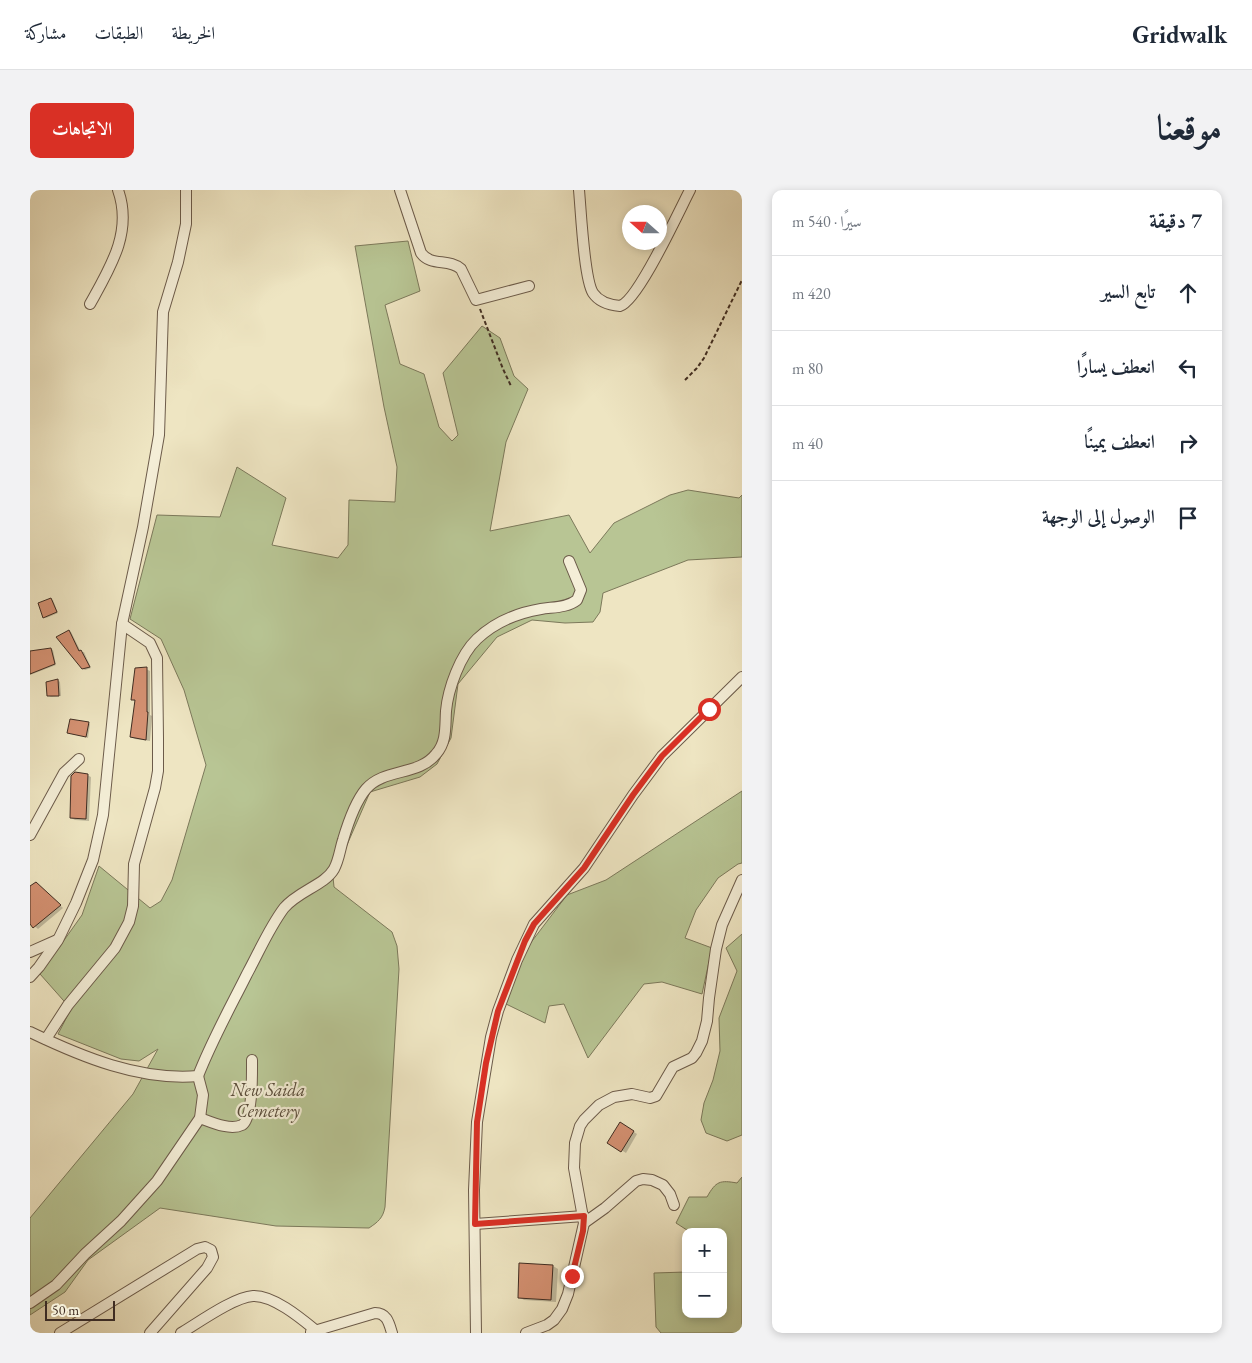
<!DOCTYPE html>
<html lang="ar">
<meta charset="utf-8">
<style>
:root{--surface:#fff;--page:#f2f2f3;--text:#1f2937;--muted:#747a83;--line:#e0e1e3;--accent:#d93025}
body{margin:0;font-family:"EB Garamond",Amiri,serif;background:var(--page);color:var(--text);direction:rtl}
.controls{position:absolute;right:15px;bottom:15px;display:grid;overflow:hidden;border-radius:10px;box-shadow:0 2px 8px #0003}
.controls button{width:45px;height:45px;display:grid;place-items:center;padding:0;border:0;border-bottom:1px solid var(--line);background:var(--surface);color:var(--text);font:25px sans-serif}
.compass{position:absolute;left:592px;top:15px;width:45px;height:45px;border-radius:50%;background:var(--surface);box-shadow:0 2px 8px #0003;rotate:291deg}
.scale{position:absolute;left:15px;bottom:12px;width:70px;box-sizing:border-box;padding-left:5px;border:2px solid #402d22;border-top:0;font-size:14px;line-height:18px;white-space:nowrap;color:#402d22;-webkit-text-stroke:4px #f4eed7;paint-order:stroke}
.stop{position:absolute;width:15px;height:15px;margin:-11px;border:4px solid #d93025;border-radius:50%;background:#fff}
.stop.end{background:#d93025;border-color:#fff;box-shadow:0 1px 5px #0008}
.list{margin:0;padding:0;list-style:none}
h2{display:flex;justify-content:space-between;align-items:center;height:65px;margin:0;padding:0 20px;font-size:21px}
h2 small{font-size:16px;font-weight:400;color:var(--muted)}
.list li{display:grid;grid-template-columns:32px 1fr auto;gap:15px;align-items:center;box-sizing:border-box;height:75px;padding:0 20px;border-top:1px solid var(--line)}
.list b{display:block;font-size:19px;white-space:nowrap}
.list em{font-size:16px;font-style:normal;color:var(--muted)}
.icon{flex:none;width:28px;height:28px;fill:none;stroke:currentColor;stroke-width:2;stroke-linecap:round;stroke-linejoin:round}
.map{position:relative;flex:none;width:712px;height:1143px;overflow:hidden;direction:ltr;border-radius:10px}
header{display:flex;align-items:center;gap:30px;box-sizing:border-box;height:70px;padding:0 25px;background:var(--surface);border-bottom:1px solid var(--line)}
header strong{font-size:24px}
nav{display:flex;gap:28px;margin-inline-start:auto;font-size:18px}
.intro{display:flex;align-items:center;justify-content:space-between;box-sizing:border-box;height:120px;padding:0 30px}
h1{margin:0;font-size:35px}
.button{padding:12px 22px;border-radius:10px;background:var(--accent);color:#fff;font-size:18px;font-weight:700}
main{display:flex;gap:30px;padding:0 30px}
aside{flex:1;background:var(--surface);border-radius:10px;box-shadow:0 2px 8px #0003}
.map>svg:first-child{display:block}
</style>
<header>
<strong>Gridwalk</strong>
<nav><a>الخريطة</a><a>الطبقات</a><a>مشاركة</a></nav>
</header>
<div class="intro"><h1>موقعنا</h1><a class="button">الاتجاهات</a></div>
<main>
<aside>
<h2>7 دقيقة<small>سيرًا · 540 m</small></h2>
<ul class="list">
<li><svg class="icon" aria-label="ahead" viewBox="0 0 24 24"><path d="M12 20V5M6 11l6-6 6 6"/></svg><div><b>تابع السير</b></div><em>420 m</em></li>
<li><svg class="icon" aria-label="left" viewBox="0 0 24 24"><path d="M17 20v-9H6M10 6l-5 5 5 5"/></svg><div><b>انعطف يسارًا</b></div><em>80 m</em></li>
<li><svg class="icon" aria-label="right" viewBox="0 0 24 24"><path d="M7 20v-9h11M14 6l5 5-5 5"/></svg><div><b>انعطف يمينًا</b></div><em>40 m</em></li>
<li><svg class="icon" aria-label="arrive" viewBox="0 0 24 24"><path d="M6 21V4h12l-3 4 3 4H6"/></svg><div><b>الوصول إلى الوجهة</b></div></li>
</ul>
</aside>
<div class="map">
<svg width="712" height="1143" viewBox="0 0 712 1143">
<rect width="100%" height="100%" fill="#eee5c2"/>
<filter id="stains"><feTurbulence type="fractalNoise" baseFrequency=".004" numOctaves="4"/><feColorMatrix values="0 0 0 0 .2 0 0 0 0 .09 0 0 0 0 .02 0 0 0 .5 -.17"/></filter>
<radialGradient id="worn" r=".72"><stop offset=".6" stop-color="#630" stop-opacity="0"/><stop offset="1" stop-color="#630" stop-opacity=".3"/></radialGradient>
<g fill="#b8c594" stroke="#7c795b">
<path d="M378 51 390 101 355 115 370 174 394 184 409 237 422 251 428 245 413 183 452 136 470 148 484 186 498 199 476 252 460 341 539 325 560 363 584 333 640 305 658 300 709 308 712 305V367L658 370 573 403 570 422 563 432 535 433 502 430 467 447 428 494 421 548 407 574 390 587 340 602 303 687 304 697 362 742 367 756 369 779 355 1017C353 1028 348 1032 339 1038L246 1036 130 1018 58 1070 35 1102 0 1125V1028L103 904 128 859 109 871 91 869 28 844 41 819 10 784 52 725 69 676 120 718 131 711 142 690 176 575 154 500 131 449 100 429 127 325 190 327 207 277 256 308 242 355 308 368 318 355 319 310 365 312 367 277 354 217 325 56Z"/>
<path d="M712 601V673L708 674 688 688 666 720 655 748 682 758 672 804 632 792 614 794 558 868 534 814 519 816 515 833 474 813 496 759 537 705 576 690Z"/>
<path d="M712 744V945L697 951 676 943 671 930 674 913 683 890 690 861 689 828 707 781 696 758Z"/>
<path d="M712 987V1143H631L626 1137 624 1083 656 1082V1124H693V1042H660L646 1033 659 1007H677C686 991 690 990 707 993Z"/>
</g>
<g fill="#0003">
<path d="M21 409 23 410 28 423 16 428 14 427Z"/>
<path d="M39 441 41 442 51 462H54L61 478 55 480 52 478Z"/>
<path d="M21 459 23 460 26 475 0 485V462Z"/>
<path d="M116 479 120 481V525L122 526 120 551 105 549 101 547 106 512 103 510Z"/>
<path d="M28 490 30 492 31 506 21 507 19 506Z"/>
<path d="M58 533 60 534 58 548 41 543Z"/>
<path d="M57 585 61 587 59 631 45 630 41 628Z"/>
<path d="M10 696 33 718 8 739 0 732V698Z"/>
<path d="M590 933 607 944 596 963 579 952Z"/>
<path d="M523 1076 528 1079 526 1112 494 1110 489 1107Z"/>
</g>
<g fill="#d39071" stroke="#402d22">
<path d="M21 408 27 422 13 428 8 413Z"/>
<path d="M39 440 49 461 51 460 60 477 52 479 26 447Z"/>
<path d="M21 458 25 474 0 484V461Z"/>
<path d="M117 477V522H118L116 550 100 547 105 510H101L105 478Z"/>
<path d="M28 489 29 506H17L16 492Z"/>
<path d="M40 529 59 532 56 547 37 543Z"/>
<path d="M45 582 58 584 56 629 40 628 41 586Z"/>
<path d="M6 692 31 715 3 738 0 734V696Z"/>
<path d="M590 932 604 941 591 962 577 953Z"/>
<path d="M489 1073 523 1075 521 1110 488 1108Z"/>
</g>
<g fill="none" stroke-linecap="round" stroke-linejoin="round">
<g stroke="#6c5b4a" stroke-width="12">
<g id="minor">
<path d="M370 0 391 63C401 77 419 68 431 79L446 110 499 96"/>
<path d="M549 0C551 21 554 89 563 103 569 112 579 115 590 116 608 111 649 21 660 0"/>
<path d="M60 114C80 78 103 42 88 0"/>
<path d="M0 645 34 583 49 569"/>
<path d="M0 762 27 750"/>
<path d="M0 787 9 777 28 750 46 713 63 670 73 625 92 434 113 337 129 245 133 122 148 72 156 34V0"/>
<path d="M0 842C52 867 110 891 168 886 182 850 200 818 217 784 229 762 239 738 254 718 268 701 295 695 304 679 309 670 310 659 313 650 318 633 325 612 336 599 354 578 389 586 406 564 417 552 415 536 416 521 418 499 430 465 447 449 464 433 487 423 511 419 522 417 537 418 547 410L551 400 539 371"/>
<path d="M16 849 38 815 85 758 99 732 103 716 104 674 125 598 128 581V548L127 468 120 453 92 434"/>
<path d="M170 928C181 932 200 941 212 935 223 929 222 882 222 870"/>
<path d="M554 1033 575 1018 606 991 613 989 622 990 633 995 640 1004 644 1015"/>
<path d="M445 1034 554 1026"/>
<path d="M0 1113 26 1095 55 1064 91 1031 127 991 170 928 173 905 168 886"/>
<path d="M281 1142 345 1123C357 1123 359 1133 362 1143"/>
<path d="M30 1143 167 1059 175 1057 181 1060 183 1067 177 1078 120 1143"/>
<path d="M151 1143C168 1133 204 1107 223 1106 244 1105 273 1130 289 1143"/>
<path d="M446 1143 444 1000 447 932 461 847 468 821 487 770 504 734 554 678 603 605 632 566 712 487"/>
<path d="M496 1143 517 1135 524 1130 532 1119 538 1104 554 1033 544 978 545 953 550 936 554 930 569 915 584 907 602 904 620 908 626 906 643 877 662 868 666 863 672 851 677 831 679 808 686 759 692 735 712 690"/>
</g>
</g>
<g stroke="#402d22" stroke-width="2" stroke-dasharray="4 2.5" stroke-linecap="butt">
<path d="M450 119 473 179 481 196"/>
<path d="M655 190 667 178 674 168 712 90"/>
</g>
<use href="#minor" stroke="#f4eed7" stroke-width="10"/>
</g>
<g fill="none" stroke-linecap="round" stroke-linejoin="round">
<path stroke="#d93025" stroke-width="6" d="M542 1086 553 1041 554 1026 445 1034 447 932 456 873 468 821 495 751 504 734 554 678 603 605 632 566 679 519"/>
</g>
<g text-anchor="middle" stroke-width="4.5" stroke-linejoin="round" paint-order="stroke">
<g font-size="18" font-style="italic" fill="#584b39" stroke="#f4eed7">
<text x="238" y="906">New Saida<tspan x="238" dy="21">Cemetery</tspan></text>
</g>
</g>
<rect width="100%" height="100%" filter="url(#stains)"/>
<rect width="100%" height="100%" fill="url(#worn)"/>
</svg>
<div class="controls">
<button>+</button>
<button>−</button>
</div>
<svg class="compass" viewBox="-18 -18 36 36"><path d="M0-13l5 13h-10z" fill="#e53935"/><path d="M0 13l5-13h-10z" fill="#747a83"/></svg>
<div class="scale">50 m</div>
<div class="stop" style="left:679px;top:519px"></div>
<div class="stop end" style="left:542px;top:1086px"></div>
</div>
</main>
